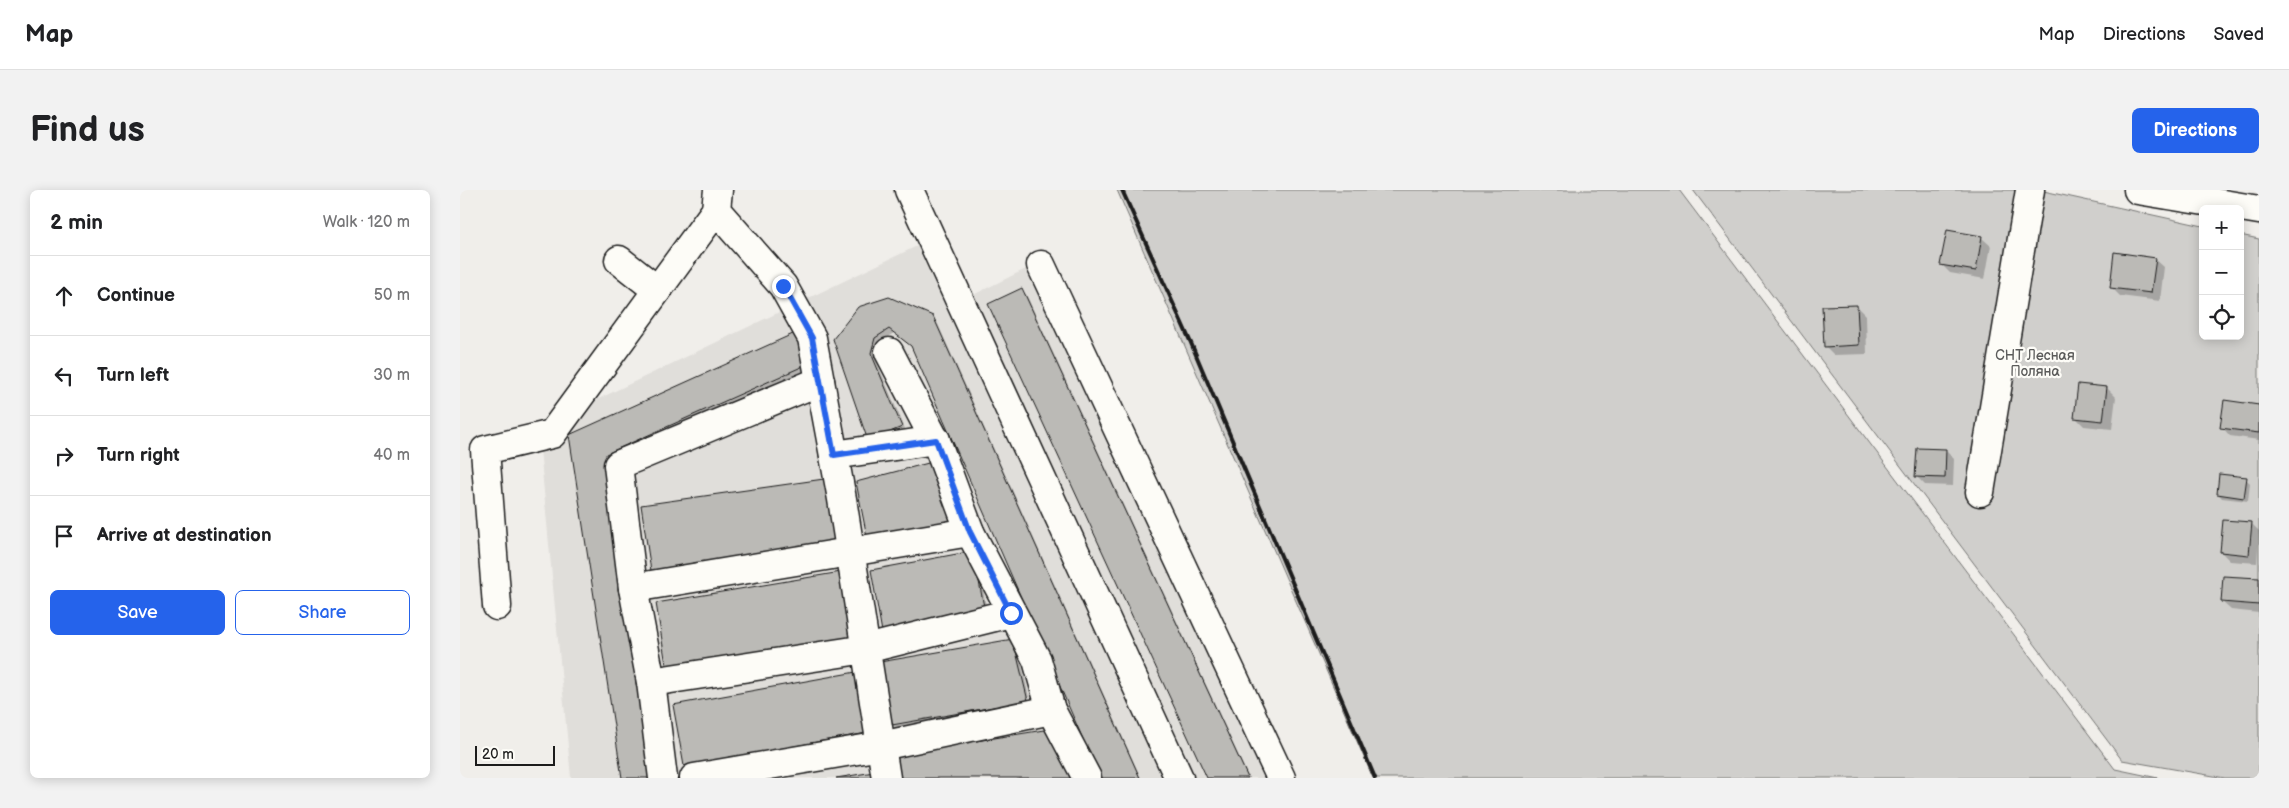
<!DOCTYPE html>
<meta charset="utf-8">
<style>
:root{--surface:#fff;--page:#f2f2f2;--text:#202124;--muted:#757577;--line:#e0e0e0;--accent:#2563eb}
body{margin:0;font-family:"Balsamiq Sans",sans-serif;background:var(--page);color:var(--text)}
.controls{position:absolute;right:15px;top:15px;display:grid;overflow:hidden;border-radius:8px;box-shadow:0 2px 12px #0003}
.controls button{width:45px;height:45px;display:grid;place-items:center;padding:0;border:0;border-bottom:1px solid var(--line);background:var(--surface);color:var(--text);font:25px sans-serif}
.scale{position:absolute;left:15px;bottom:12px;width:80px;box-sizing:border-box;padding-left:5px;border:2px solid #1c1c1c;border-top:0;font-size:14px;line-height:18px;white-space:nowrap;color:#1c1c1c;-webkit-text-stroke:4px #fdfcf7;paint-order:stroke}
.stop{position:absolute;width:15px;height:15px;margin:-11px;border:4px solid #2563eb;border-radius:50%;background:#fff}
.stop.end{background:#2563eb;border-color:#fff;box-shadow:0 1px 5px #0008}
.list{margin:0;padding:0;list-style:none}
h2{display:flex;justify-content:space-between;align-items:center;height:65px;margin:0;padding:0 20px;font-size:21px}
h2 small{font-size:16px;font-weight:400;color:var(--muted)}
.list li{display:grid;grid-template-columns:32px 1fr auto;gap:15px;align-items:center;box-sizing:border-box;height:80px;padding:0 20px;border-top:1px solid var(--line)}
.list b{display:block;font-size:19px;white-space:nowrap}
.list em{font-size:16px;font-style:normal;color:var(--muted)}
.actions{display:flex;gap:10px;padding:15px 20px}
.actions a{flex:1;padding:11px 0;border:1px solid var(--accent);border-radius:8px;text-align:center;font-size:18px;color:var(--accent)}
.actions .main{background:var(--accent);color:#fff}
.icon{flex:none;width:28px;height:28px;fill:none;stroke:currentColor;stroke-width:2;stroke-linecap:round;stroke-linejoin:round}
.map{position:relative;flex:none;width:1799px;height:588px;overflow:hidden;border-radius:8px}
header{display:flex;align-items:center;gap:30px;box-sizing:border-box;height:70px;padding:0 25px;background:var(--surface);border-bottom:1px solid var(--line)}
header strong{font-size:24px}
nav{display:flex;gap:28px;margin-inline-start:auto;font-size:18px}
.intro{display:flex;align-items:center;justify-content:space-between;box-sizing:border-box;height:120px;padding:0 30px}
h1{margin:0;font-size:35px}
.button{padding:12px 22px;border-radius:8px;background:var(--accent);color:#fff;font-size:18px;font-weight:700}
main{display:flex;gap:30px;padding:0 30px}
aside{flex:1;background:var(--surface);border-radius:8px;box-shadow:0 2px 12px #0003}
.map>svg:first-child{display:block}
</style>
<header>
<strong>Map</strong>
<nav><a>Map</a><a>Directions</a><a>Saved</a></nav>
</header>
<div class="intro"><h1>Find us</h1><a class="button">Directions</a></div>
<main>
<aside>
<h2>2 min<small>Walk · 120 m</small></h2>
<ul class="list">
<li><svg class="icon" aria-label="ahead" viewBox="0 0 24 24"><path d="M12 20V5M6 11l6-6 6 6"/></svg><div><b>Continue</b></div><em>50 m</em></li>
<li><svg class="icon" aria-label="left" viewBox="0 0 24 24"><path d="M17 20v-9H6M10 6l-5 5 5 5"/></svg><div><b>Turn left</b></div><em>30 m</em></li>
<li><svg class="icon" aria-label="right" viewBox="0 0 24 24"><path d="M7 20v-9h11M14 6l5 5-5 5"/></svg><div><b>Turn right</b></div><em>40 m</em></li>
<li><svg class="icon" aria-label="arrive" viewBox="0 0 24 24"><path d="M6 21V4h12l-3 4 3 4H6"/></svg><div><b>Arrive at destination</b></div></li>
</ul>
<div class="actions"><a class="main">Save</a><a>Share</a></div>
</aside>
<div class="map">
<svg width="1799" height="588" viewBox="0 0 1799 588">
<rect width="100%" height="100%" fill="#f0eeea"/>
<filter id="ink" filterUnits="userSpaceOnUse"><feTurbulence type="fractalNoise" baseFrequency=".02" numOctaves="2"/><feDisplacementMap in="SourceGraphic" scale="10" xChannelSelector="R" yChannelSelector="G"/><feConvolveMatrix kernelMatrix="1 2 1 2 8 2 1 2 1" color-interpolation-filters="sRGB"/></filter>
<g filter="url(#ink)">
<path fill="#e0deda" d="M457 56 487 118 592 66 834 588H111L78 238Z"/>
<g fill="#d0cfcc" stroke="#767674">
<path d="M657 0H1219L1655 579 1698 588H913Z"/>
<path d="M1233 0H1579L1743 36V146H1780V45L1799 49V588H1765L1662 570Z"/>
</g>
<g fill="#0003">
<path d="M1488 41 1522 48 1531 56 1525 89 1490 83 1481 74Z"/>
<path d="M1695 69 1704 77 1700 111 1660 106 1651 97Z"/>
<path d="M561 100 566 104 789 588H748Z"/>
<path d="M1397 116 1406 125 1407 164 1374 165 1365 156Z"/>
<path d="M473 127 477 132 681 588H642L452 157 434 143 418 152 415 168 446 241 414 254 374 150Z"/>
<path d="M335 145 351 179 150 268 163 588 110 246Z"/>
<path d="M1647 198 1656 207 1652 239 1624 236 1615 227Z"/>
<path d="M1799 216V250L1770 246 1762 237Z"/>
<path d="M1486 261 1494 269 1493 296 1465 295 1456 286Z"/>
<path d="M1786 289 1790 293 1788 311 1762 308 1758 304Z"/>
<path d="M1791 333 1799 341 1797 373 1770 371 1761 362Z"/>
<path d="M517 366 528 426 428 445Z"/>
<path d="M1799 390V423L1771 420 1762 412Z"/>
<path d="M557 454 571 515 437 539 433 535Z"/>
<path d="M396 483 411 547 230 580 226 576 215 516Z"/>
</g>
<g fill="#bbbab6" stroke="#1c1c1c">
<path d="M1487 40 1522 46 1516 81 1480 75Z"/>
<path d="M1654 62 1696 68 1691 103 1650 98Z"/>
<path d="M562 98 788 588H747L528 114Z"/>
<path d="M429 107 473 126 680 588H640L451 156 429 139 415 148 411 163 442 237 408 251 373 149 398 117Z"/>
<path d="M1397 115 1399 155 1364 157 1362 116Z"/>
<path d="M335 143 348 174 146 264 193 588H162L109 245Z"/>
<path d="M1618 194 1647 197 1643 231 1614 228Z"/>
<path d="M1764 210 1799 215V243L1760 238Z"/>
<path d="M1457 258 1486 259 1485 288 1455 287Z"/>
<path d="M476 271 500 331 407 347 396 292Z"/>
<path d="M1759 284 1787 287 1784 308 1757 304Z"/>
<path d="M371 288 380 353 191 381 181 315Z"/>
<path d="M1763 330 1792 332 1789 365 1760 362Z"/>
<path d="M513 361 525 422 422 442 411 380Z"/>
<path d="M381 382 392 449 207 481 196 413Z"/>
<path d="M1763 386 1799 388V415L1761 412Z"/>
<path d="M553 449 568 511 432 535 420 472Z"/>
<path d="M396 482 407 543 224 576 213 515Z"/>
<path d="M590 539 613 588H439L436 564Z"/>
<path d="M414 582V588H376Z"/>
</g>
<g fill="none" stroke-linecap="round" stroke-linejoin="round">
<g stroke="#1c1c1c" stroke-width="31">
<g id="minor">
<path d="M258 0 256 20 323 96 352 148 382 309 426 588"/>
<path d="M449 0 719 588"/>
<path d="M159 70 197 100"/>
<path d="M581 75 821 588"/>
<path d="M429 162 478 256 510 342 577 470 591 520 627 588"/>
<path d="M374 265 476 250"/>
<path d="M1520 302 1570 0"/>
<path d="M173 398 510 342"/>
<path d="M37 416 25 260 92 244 256 20"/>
<path d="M191 492 406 459 551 423"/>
<path d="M203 588 191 492 173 398 158 275 360 191"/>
<path d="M234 588 421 556 591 520"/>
</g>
</g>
<g stroke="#1c1c1c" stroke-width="31">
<path id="major" d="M1678 0 1799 20"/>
</g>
<use href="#minor" stroke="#fdfcf7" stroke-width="28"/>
<use href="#major" stroke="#fdfcf7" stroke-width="28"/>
<path stroke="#1c1c1c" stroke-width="4" d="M662 0 731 153 915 588"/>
</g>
</g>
<g fill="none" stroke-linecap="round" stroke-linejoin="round" filter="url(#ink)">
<path stroke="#2563eb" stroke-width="6" d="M323 96 352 148 374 265 476 250 510 342 551 423"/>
</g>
<g text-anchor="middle" stroke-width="4.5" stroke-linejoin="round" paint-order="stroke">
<g font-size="14" fill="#5b5b5a" stroke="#fdfcf7">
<text x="1575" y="170">СНТ Лесная<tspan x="1575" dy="16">Поляна</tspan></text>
</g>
</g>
</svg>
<div class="controls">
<button>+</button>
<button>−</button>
<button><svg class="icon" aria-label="locate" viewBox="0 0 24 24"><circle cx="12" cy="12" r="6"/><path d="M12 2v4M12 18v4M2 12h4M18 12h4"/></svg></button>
</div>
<div class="scale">20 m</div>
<div class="stop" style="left:551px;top:423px"></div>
<div class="stop end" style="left:323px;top:96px"></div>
</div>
</main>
